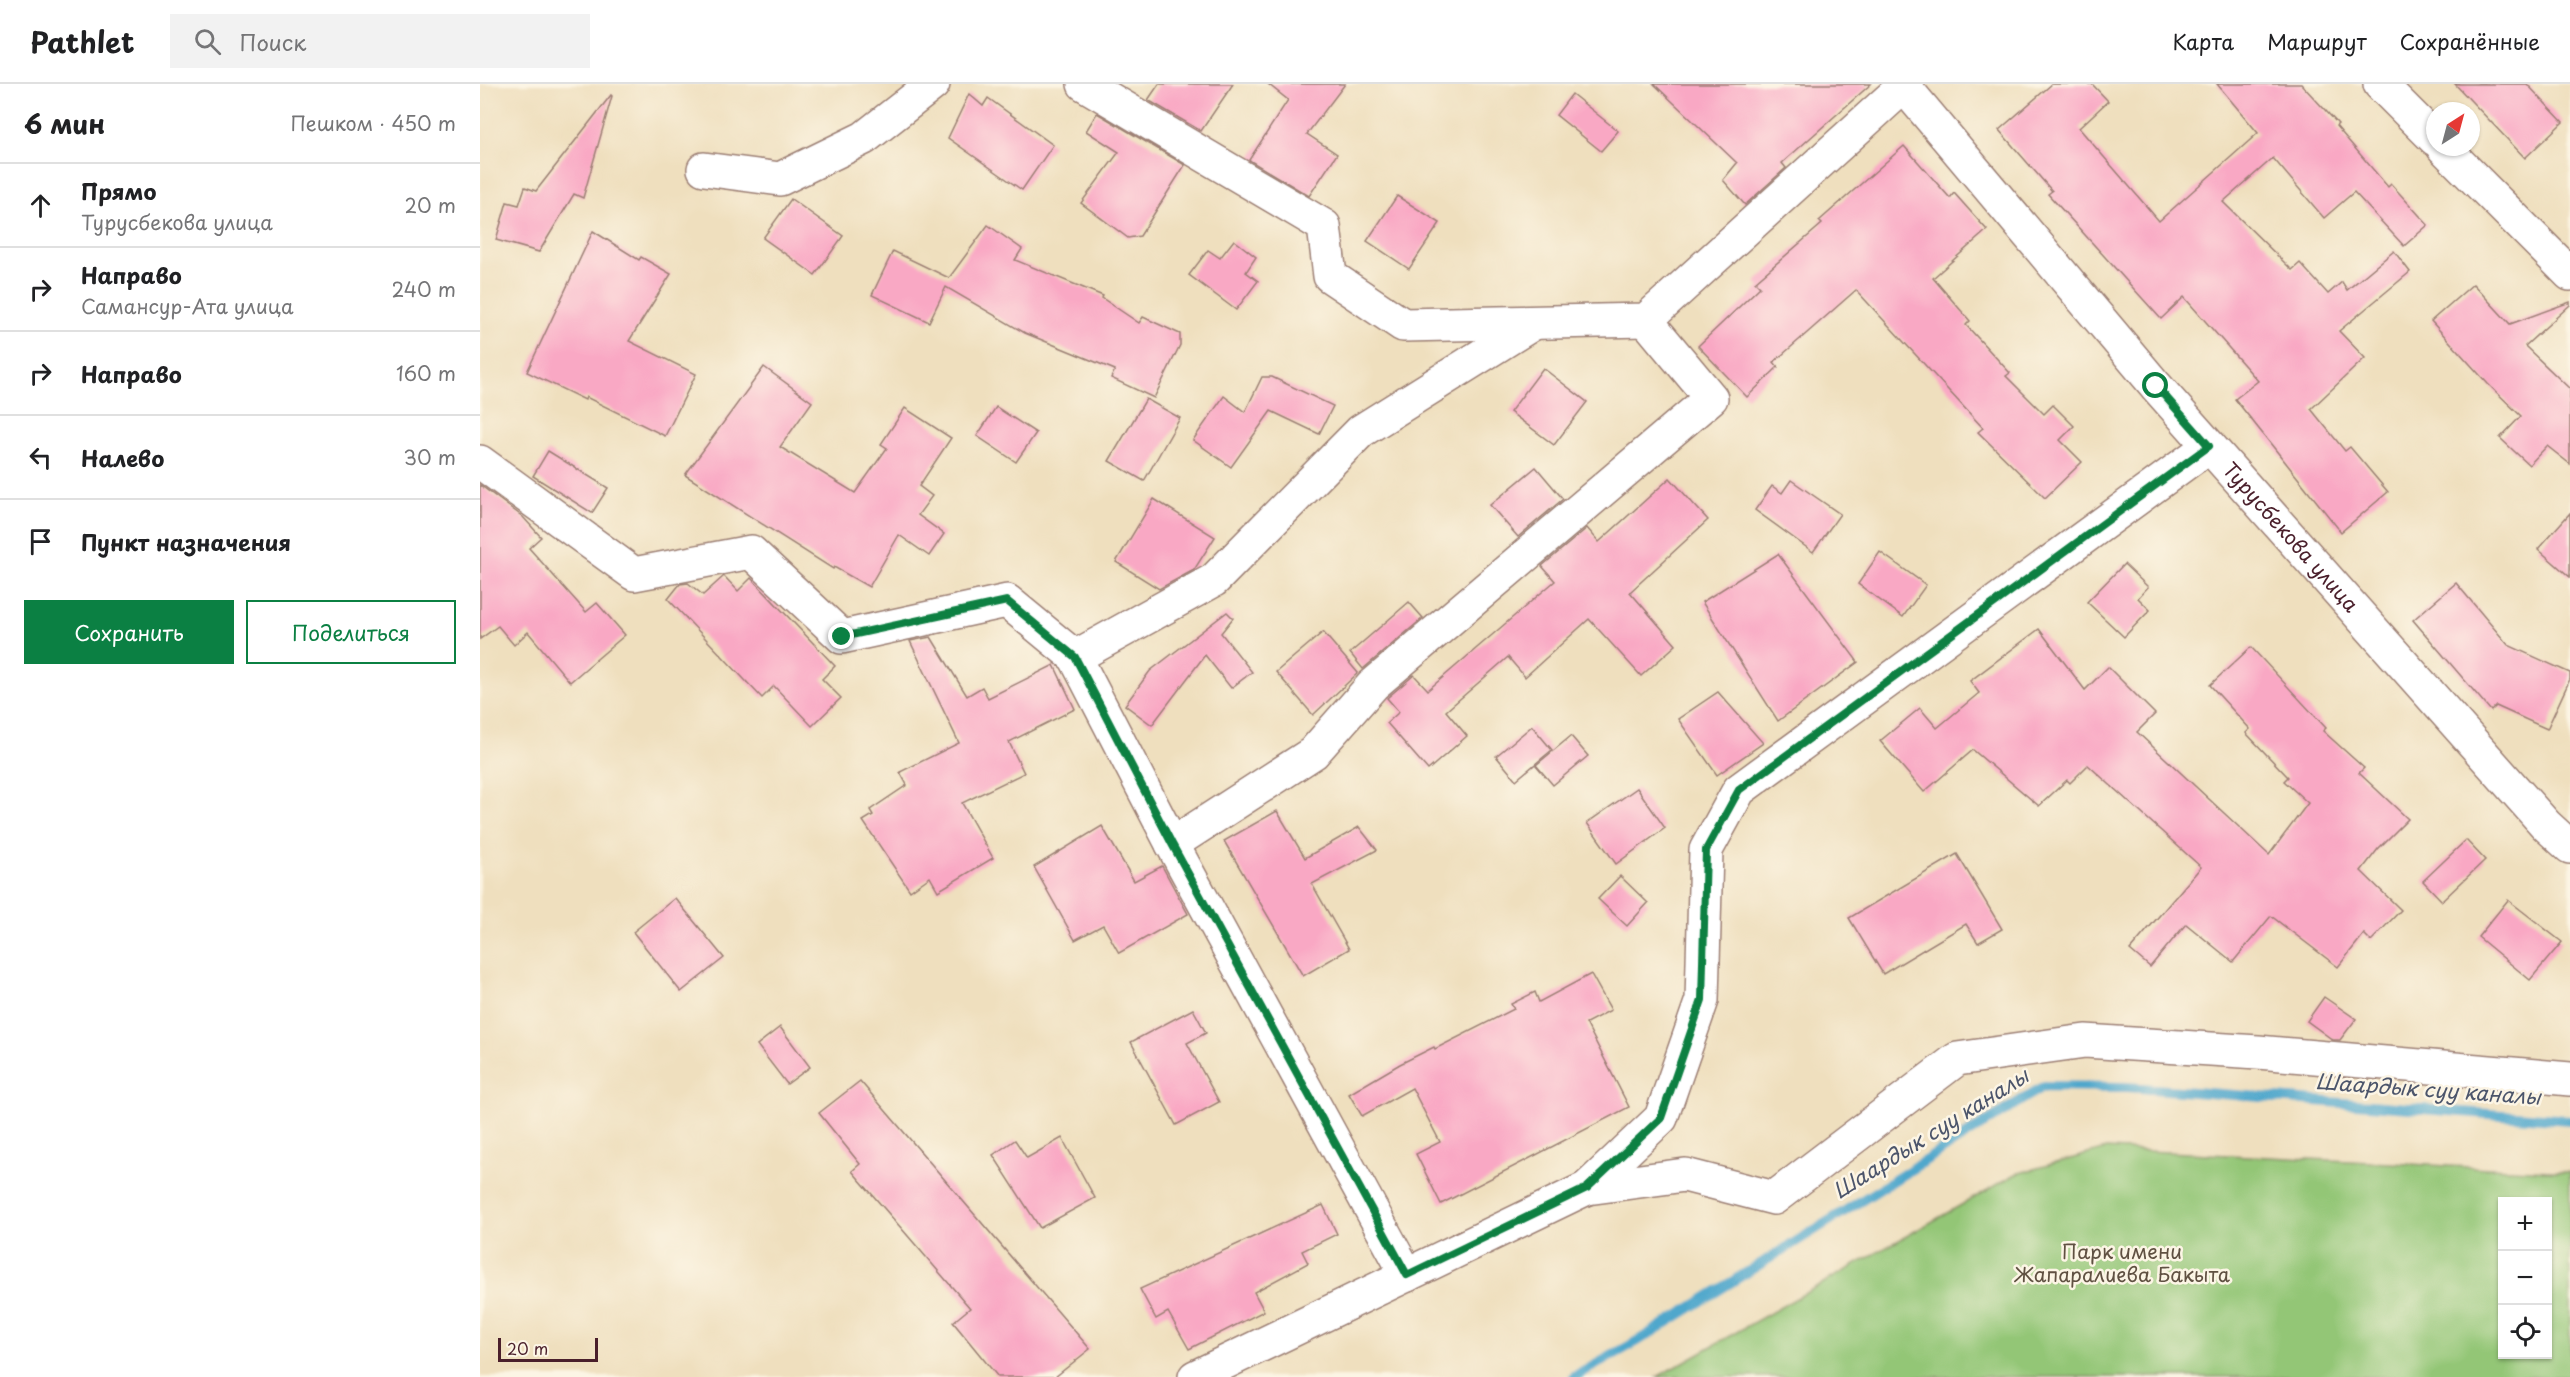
<!DOCTYPE html>
<html lang="ru">
<meta charset="utf-8">
<style>
:root{--surface:#fff;--page:#f2f2f2;--text:#202124;--muted:#757577;--line:#e0e0e0;--accent:#0b8043}
body{margin:0;font-family:"Playpen Sans",sans-serif;background:var(--page);color:var(--text)}
.controls{position:absolute;right:18px;bottom:18px;display:grid;overflow:hidden;border-radius:0px;box-shadow:0 2px 4px #0004}
.controls button{width:54px;height:54px;display:grid;place-items:center;padding:0;border:0;border-bottom:2px solid var(--line);background:var(--surface);color:var(--text);font:30px sans-serif}
.compass{position:absolute;left:1946px;top:18px;width:54px;height:54px;border-radius:50%;background:var(--surface);box-shadow:0 2px 4px #0004;rotate:36deg}
.scale{position:absolute;left:18px;bottom:15px;width:100px;box-sizing:border-box;padding-left:6px;border:3px solid #4a1f2b;border-top:0;font-size:16px;line-height:21px;white-space:nowrap;color:#4a1f2b;-webkit-text-stroke:4px #fcf5e5;paint-order:stroke}
.stop{position:absolute;width:18px;height:18px;margin:-14px;border:4px solid #0b8043;border-radius:50%;background:#fff}
.stop.end{background:#0b8043;border-color:#fff;box-shadow:0 2px 6px #0008}
.list{margin:0;padding:0;list-style:none}
h2{display:flex;justify-content:space-between;align-items:center;height:78px;margin:0;padding:0 24px;font-size:26px}
h2 small{font-size:20px;font-weight:400;color:var(--muted)}
.list li{display:grid;grid-template-columns:39px 1fr auto;gap:18px;align-items:center;box-sizing:border-box;height:84px;padding:0 24px;border-top:2px solid var(--line)}
.list b{display:block;font-size:22px;white-space:nowrap}
.list p{margin:0;font-size:20px;white-space:nowrap;color:var(--muted)}
.list em{font-size:20px;font-style:normal;color:var(--muted)}
.actions{display:flex;gap:12px;padding:18px 24px}
.actions a{flex:1;padding:14px 0;border:2px solid var(--accent);border-radius:0px;text-align:center;font-size:21px;color:var(--accent)}
.actions .main{background:var(--accent);color:#fff}
.icon{flex:none;width:33px;height:33px;fill:none;stroke:currentColor;stroke-width:2;stroke-linecap:round;stroke-linejoin:round}
.map{position:relative;flex:none;width:2090px;height:1293px;overflow:hidden}
header{display:flex;align-items:center;gap:36px;box-sizing:border-box;height:84px;padding:0 30px;background:var(--surface);border-bottom:2px solid var(--line)}
header strong{font-size:28px}
nav{display:flex;gap:33px;margin-inline-start:auto;font-size:21px}
.search{width:420px;height:54px;background:var(--page);display:flex;align-items:center;gap:15px;box-sizing:border-box;padding:0 21px;border-radius:0px;color:var(--muted);font-size:22px}
main{display:flex}
aside{flex:1;background:var(--surface)}
.map>svg:first-child{display:block}
</style>
<header>
<strong>Pathlet</strong>
<div class="search"><svg class="icon" aria-label="search" viewBox="0 0 24 24"><circle cx="10" cy="10" r="6"/><path d="M15 15l6 6"/></svg>Поиск</div>
<nav><a>Карта</a><a>Маршрут</a><a>Сохранённые</a></nav>
</header>
<main>
<aside>
<h2>6 мин<small>Пешком · 450 m</small></h2>
<ul class="list">
<li><svg class="icon" aria-label="ahead" viewBox="0 0 24 24"><path d="M12 20V5M6 11l6-6 6 6"/></svg><div><b>Прямо</b><p>Турусбекова улица</p></div><em>20 m</em></li>
<li><svg class="icon" aria-label="right" viewBox="0 0 24 24"><path d="M7 20v-9h11M14 6l5 5-5 5"/></svg><div><b>Направо</b><p>Самансур-Ата улица</p></div><em>240 m</em></li>
<li><svg class="icon" aria-label="right" viewBox="0 0 24 24"><path d="M7 20v-9h11M14 6l5 5-5 5"/></svg><div><b>Направо</b></div><em>160 m</em></li>
<li><svg class="icon" aria-label="left" viewBox="0 0 24 24"><path d="M17 20v-9H6M10 6l-5 5 5 5"/></svg><div><b>Налево</b></div><em>30 m</em></li>
<li><svg class="icon" aria-label="arrive" viewBox="0 0 24 24"><path d="M6 21V4h12l-3 4 3 4H6"/></svg><div><b>Пункт назначения</b></div></li>
</ul>
<div class="actions"><a class="main">Сохранить</a><a>Поделиться</a></div>
</aside>
<div class="map">
<svg width="2090" height="1293" viewBox="0 0 2090 1293">
<rect width="100%" height="100%" fill="#fcf5e5"/>
<filter id="ink" filterUnits="userSpaceOnUse"><feTurbulence type="fractalNoise" baseFrequency=".0167" numOctaves="2"/><feDisplacementMap in="SourceGraphic" scale="12" xChannelSelector="R" yChannelSelector="G"/><feConvolveMatrix kernelMatrix="1 2 1 2 8 2 1 2 1" color-interpolation-filters="sRGB"/></filter>
<filter id="wash" filterUnits="userSpaceOnUse"><feTurbulence type="fractalNoise" baseFrequency=".008" numOctaves="4" result="noise"/><feDisplacementMap in="SourceGraphic" scale="24" xChannelSelector="R" yChannelSelector="G"/><feGaussianBlur stdDeviation="1.35" result="paint"/><feColorMatrix in="noise" values="0 0 0 0 0 0 0 0 0 0 0 0 0 0 0 0 0 1.4 0 .05"/><feComposite in="paint" operator="in"/></filter>
<g filter="url(#wash)">
<rect width="100%" height="100%" fill="#efdfbe"/>
<path fill="#93c676" stroke="#6e7250" stroke-width="1.5" fill-rule="evenodd" d="M1626 1065 2090 1088V1293H1177L1536 1090ZM2022 1118H2068V1270H2022Z"/>
<g fill="none" stroke-linecap="round" stroke-linejoin="round">
<path stroke="#50a7cc" stroke-width="10" d="M1094 1293 1156 1258 1564 1002 1647 1003 2090 1036"/>
</g>
<g id="blocks">
<g fill="#f9a8c4">
<path d="M679 0H753L721 47 668 16Z"/>
<path d="M788 0H865L827 50 857 70 829 112 769 76 808 16Z"/>
<path d="M1174 0H1391L1302 79 1306 84 1265 121 1243 96 1257 79Z"/>
<path d="M1572 0H1612L1628 17 1599 44 1679 137 1778 49 1737 0H1821L1858 40 1856 42 1908 103 1911 100 1948 141 1924 162 1874 108 1844 134 1793 74 1743 118 1812 186 1820 179 1848 210 1862 198 1867 206 1914 167 1930 188 1859 247 1885 274 1831 325 1865 367 1870 363 1908 408 1861 448 1755 315 1778 297 1704 213 1681 235 1568 110 1572 107 1519 46Z"/>
<path d="M1975 0H2047L2083 38 2045 74Z"/>
<path d="M489 10 503 22 508 14 573 61 542 106 468 54Z"/>
<path d="M1092 10 1138 47 1121 67 1076 31Z"/>
<path d="M131 11 132 12 103 114 94 110 59 168 16 156 27 118 39 121 45 103 56 107Z"/>
<path d="M617 29 705 81 660 152 648 154 601 119 639 68 606 47Z"/>
<path d="M1424 62 1470 114 1474 109 1507 146 1453 194 1490 237 1486 241 1530 289 1526 292 1564 330 1573 321 1594 342 1580 356 1602 378 1565 414 1498 348 1503 344 1376 206 1294 278 1298 283 1267 313 1218 262 1280 203 1275 198 1342 140 1339 137Z"/>
<path d="M917 112 960 139 929 185 887 157Z"/>
<path d="M311 115 363 152 335 191 283 154Z"/>
<path d="M508 141 542 165 535 176 623 212 622 214 659 239 663 233 700 250V261L674 314 631 294 635 286 545 249 466 203 449 238 392 211 413 167 469 194Z"/>
<path d="M113 147 159 176 161 173 191 190 149 257 216 290 185 352 106 313 105 316 47 288Z"/>
<path d="M754 156 776 173 766 188 778 197 756 226 709 191 728 166 740 174Z"/>
<path d="M1993 200 2030 240 2090 218V221L2045 262 2090 305V380L2067 362 2049 381 2020 354 2041 332 2008 300 1951 237Z"/>
<path d="M284 283 332 318 300 363 375 409 407 364 401 360 425 324 471 354 439 402 452 412 438 431 464 450 449 472 419 451 389 503 354 483 353 485 205 391Z"/>
<path d="M1063 284 1107 318 1074 361 1030 328Z"/>
<path d="M782 293H792L853 322 839 350 791 327 751 383 713 356 744 312 765 328Z"/>
<path d="M666 315 700 334 664 397 629 377Z"/>
<path d="M516 323 556 349 536 378 497 352Z"/>
<path d="M68 367 128 404 112 429 53 392Z"/>
<path d="M1056 383 1083 415 1038 453 1010 421Z"/>
<path d="M1190 394 1228 436 1150 508 1196 561 1161 592 1109 535 1045 593 1028 573 966 627 987 652 948 686 907 639 919 628 907 614 934 591 948 606 1075 497 1062 482 1107 444 1119 458Z"/>
<path d="M1311 396 1360 430 1333 468 1275 426 1292 402 1302 409Z"/>
<path d="M0 401 43 433 61 453 49 464 106 528 117 519 145 551 90 598 48 548 34 561 18 542 0 555Z"/>
<path d="M674 415 735 453 714 486 679 505 636 478Z"/>
<path d="M2090 429V493L2058 465Z"/>
<path d="M1400 468 1446 501 1423 533 1378 500Z"/>
<path d="M1298 470 1378 578 1298 637 1222 518Z"/>
<path d="M1644 480 1668 503 1658 514 1670 526 1644 553 1607 518Z"/>
<path d="M244 492 258 507 271 494 355 582 342 595 361 614 332 642 294 602 282 614 188 515 200 500 208 499 223 511Z"/>
<path d="M1976 499 2028 561 2090 589V595L2067 645 2016 622 2011 627 1933 536Z"/>
<path d="M929 518 943 534 883 585 870 569Z"/>
<path d="M747 528 753 534 741 549 772 588 751 604 725 571 672 641 645 621 670 587Z"/>
<path d="M1559 545 1605 606 1628 583 1675 630 1657 648 1789 771 1828 719 1804 697 1808 693 1766 649 1770 645 1730 601 1771 563 1846 644 1843 647 1884 684 1879 689 1928 735 1898 765 1881 787 1921 826 1891 857 1884 850 1858 883 1791 832 1753 878 1706 840 1670 883 1650 866 1721 783 1608 681 1590 699 1587 696 1559 722 1493 666 1444 708 1400 657 1440 624 1457 644 1499 609 1490 597Z"/>
<path d="M843 548 878 589 833 631 796 588Z"/>
<path d="M451 553 487 612 502 603 508 614 574 581 595 625 529 658 544 689 482 719 513 774 458 807 450 793 430 807 383 737 393 731 390 726 427 701 420 688 479 659 430 557Z"/>
<path d="M1238 608 1283 659 1237 691 1198 635Z"/>
<path d="M1052 642 1072 666 1036 696 1016 672Z"/>
<path d="M1091 652 1108 672 1073 701 1056 681Z"/>
<path d="M1157 704 1185 744 1136 780 1107 739Z"/>
<path d="M797 727 825 774 879 743 897 766 832 800 869 865 823 892 744 757Z"/>
<path d="M622 742 654 797 682 782 708 830 639 869 623 841 595 856 554 783Z"/>
<path d="M1986 756 2005 776 1962 817 1943 797Z"/>
<path d="M1477 770 1522 845 1498 859 1486 840 1403 890 1369 834Z"/>
<path d="M1140 792 1168 819 1147 842 1118 815Z"/>
<path d="M195 814 244 874 201 908 153 848Z"/>
<path d="M2028 816 2082 858 2050 896 1998 853Z"/>
<path d="M1111 890 1131 926 1106 939 1149 1023 961 1120 936 1070 960 1058 932 1004 882 1032 869 1010 920 980 954 963 955 965 1034 925 1031 920 1055 908 1059 918Z"/>
<path d="M1844 913 1876 935 1860 956H1853L1827 937Z"/>
<path d="M713 925 726 949 707 959 739 1018 696 1041 651 958Z"/>
<path d="M300 943 330 983 307 1000 277 961Z"/>
<path d="M380 997 610 1265 575 1293H518L473 1238 490 1224 372 1087 380 1080 339 1029Z"/>
<path d="M582 1054 615 1114 560 1144 513 1071 535 1056 547 1074Z"/>
<path d="M843 1121 857 1150 822 1167 828 1179 774 1208 784 1227 709 1265 688 1228 676 1235 660 1205Z"/>
</g>
</g>
</g>
<g filter="url(#ink)">
<use href="#blocks" fill-opacity="0" stroke="#9c7f74" stroke-width="1.5"/>
<g fill="none" stroke-linecap="round" stroke-linejoin="round">
<g stroke="#9c7f74" stroke-width="36">
<g id="minor">
<path d="M604 0 844 142 850 192 923 241 1166 236 1424 2"/>
<path id="s1" d="M1422 0 1676 302 2066 741 2090 763"/>
<path d="M1900 0 1955 55"/>
<path d="M1963 63 2090 190"/>
<path d="M224 85 300 95 384 54 453 0"/>
<path d="M0 378 154 490 271 468 362 553 527 517 595 573 692 760 927 1191"/>
<path d="M595 573 734 496 881 347 1052 240"/>
<path d="M692 760 833 669 893 601 1231 314 1166 236"/>
<path d="M1107 1104 1205 1091 1294 1114 1477 975 1605 957 1778 968 2090 995"/>
<path d="M715 1293 1107 1104 1181 1034 1222 916 1226 766 1259 706 1729 362"/>
</g>
</g>
<use href="#minor" stroke="#fff" stroke-width="33"/>
</g>
</g>
<g fill="none" stroke-linecap="round" stroke-linejoin="round" filter="url(#ink)">
<path stroke="#0b8043" stroke-width="8" d="M362 553 527 517 595 573 692 760 927 1191 1107 1104 1181 1034 1222 916 1226 766 1259 706 1729 362 1676 302"/>
</g>
<g text-anchor="middle" stroke-width="5" stroke-linejoin="round" paint-order="stroke">
<g font-size="20" fill="#4a1f2b" stroke="#fcf5e5">
<text dy="7" stroke="none"><textPath href="#s1" startOffset="597">Турусбекова улица</textPath></text>
</g>
<g font-size="20" fill="#605142" stroke="#fcf5e5">
<text x="1642" y="1175">Парк имени<tspan x="1642" dy="23">Жапаралиева Бакыта</tspan></text>
</g>
<g font-size="21" font-style="italic" fill="#4c556b" stroke="#fcf5e5">
<text transform="translate(1948 1006) rotate(4)" y="7">Шаардык суу каналы</text>
<text transform="translate(1451 1050) rotate(-32)" y="7">Шаардык суу каналы</text>
</g>
</g>
</svg>
<div class="controls">
<button>+</button>
<button>−</button>
<button><svg class="icon" aria-label="locate" viewBox="0 0 24 24"><circle cx="12" cy="12" r="6"/><path d="M12 2v4M12 18v4M2 12h4M18 12h4"/></svg></button>
</div>
<svg class="compass" viewBox="-18 -18 36 36"><path d="M0-13l5 13h-10z" fill="#e53935"/><path d="M0 13l5-13h-10z" fill="#757577"/></svg>
<div class="scale">20 m</div>
<div class="stop" style="left:1676px;top:302px"></div>
<div class="stop end" style="left:362px;top:553px"></div>
</div>
</main>
